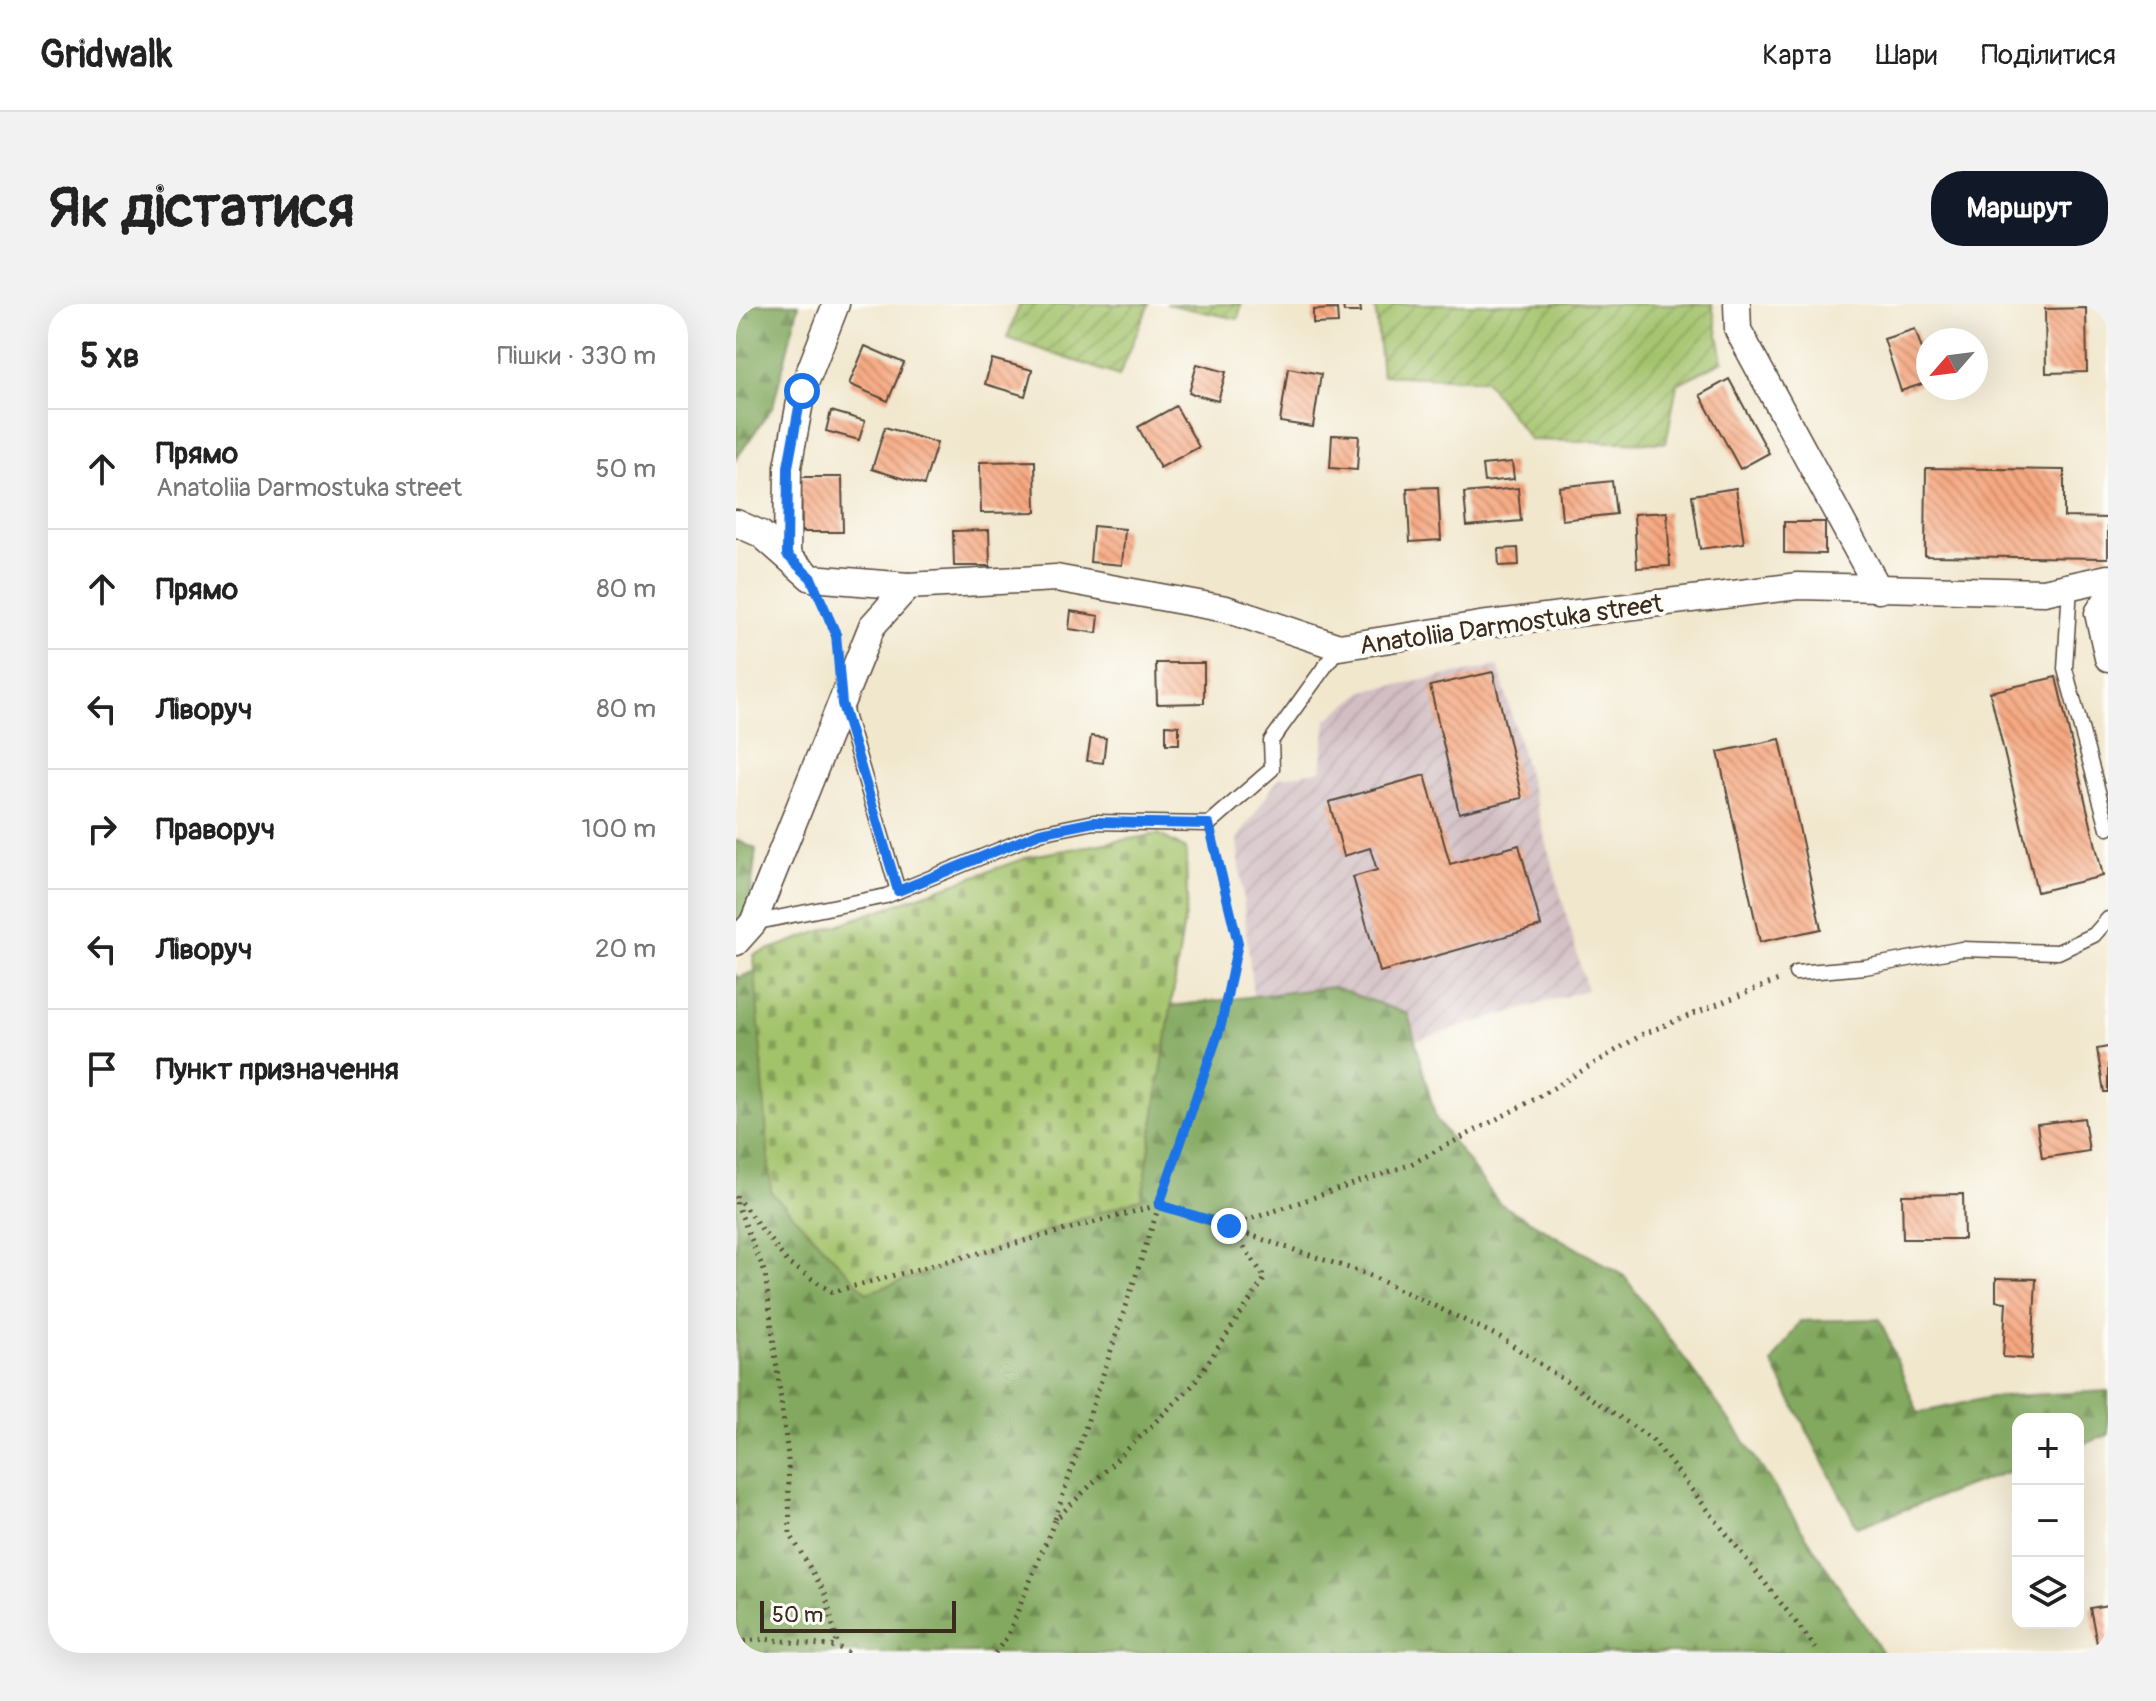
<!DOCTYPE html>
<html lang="uk">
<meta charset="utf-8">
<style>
:root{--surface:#fff;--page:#f2f2f2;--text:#222;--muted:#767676;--line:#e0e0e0;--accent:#111827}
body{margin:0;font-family:Pangolin,sans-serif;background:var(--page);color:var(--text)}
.controls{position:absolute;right:24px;bottom:24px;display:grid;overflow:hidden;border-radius:16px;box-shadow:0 8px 32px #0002}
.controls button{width:72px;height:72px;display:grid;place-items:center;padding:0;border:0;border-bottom:2px solid var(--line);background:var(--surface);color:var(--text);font:40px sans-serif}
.compass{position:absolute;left:1180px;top:24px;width:72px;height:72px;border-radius:50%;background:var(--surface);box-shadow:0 8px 32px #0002;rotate:242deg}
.scale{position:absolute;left:24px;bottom:20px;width:196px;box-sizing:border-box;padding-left:8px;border:4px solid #3b2a1e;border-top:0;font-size:22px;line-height:28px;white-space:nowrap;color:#3b2a1e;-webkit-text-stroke:6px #fdfcf7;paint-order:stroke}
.stop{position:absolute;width:24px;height:24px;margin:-18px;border:6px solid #1a73e8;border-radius:50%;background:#fff}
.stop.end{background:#1a73e8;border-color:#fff;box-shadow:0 2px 8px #0008}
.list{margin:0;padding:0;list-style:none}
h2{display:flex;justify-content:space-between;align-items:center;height:104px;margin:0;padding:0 32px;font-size:34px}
h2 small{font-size:26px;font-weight:400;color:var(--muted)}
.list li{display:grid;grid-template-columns:52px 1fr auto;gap:24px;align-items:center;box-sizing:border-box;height:120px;padding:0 32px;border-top:2px solid var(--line)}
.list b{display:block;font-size:30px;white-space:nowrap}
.list p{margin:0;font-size:26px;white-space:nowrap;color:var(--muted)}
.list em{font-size:26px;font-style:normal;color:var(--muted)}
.icon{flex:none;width:44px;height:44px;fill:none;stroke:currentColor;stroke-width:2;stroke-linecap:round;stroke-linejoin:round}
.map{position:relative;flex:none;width:1372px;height:1349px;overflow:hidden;border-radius:32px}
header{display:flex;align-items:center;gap:48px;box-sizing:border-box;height:112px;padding:0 40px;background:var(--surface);border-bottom:2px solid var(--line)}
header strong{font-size:38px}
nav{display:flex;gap:44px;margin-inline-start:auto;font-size:28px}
.intro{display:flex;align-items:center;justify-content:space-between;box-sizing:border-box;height:192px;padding:0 48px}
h1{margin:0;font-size:56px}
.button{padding:20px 36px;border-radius:32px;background:var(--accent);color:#fff;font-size:28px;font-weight:700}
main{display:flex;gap:48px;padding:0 48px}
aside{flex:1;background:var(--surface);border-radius:32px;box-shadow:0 8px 32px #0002}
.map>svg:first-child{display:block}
</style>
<header>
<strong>Gridwalk</strong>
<nav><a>Карта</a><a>Шари</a><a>Поділитися</a></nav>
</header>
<div class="intro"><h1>Як дістатися</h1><a class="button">Маршрут</a></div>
<main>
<aside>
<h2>5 хв<small>Пішки · 330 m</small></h2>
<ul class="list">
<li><svg class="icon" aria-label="ahead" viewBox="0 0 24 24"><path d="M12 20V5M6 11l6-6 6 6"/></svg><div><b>Прямо</b><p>Anatoliia Darmostuka street</p></div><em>50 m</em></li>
<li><svg class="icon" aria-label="ahead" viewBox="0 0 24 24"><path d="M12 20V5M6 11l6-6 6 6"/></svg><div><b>Прямо</b></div><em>80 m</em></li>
<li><svg class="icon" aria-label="left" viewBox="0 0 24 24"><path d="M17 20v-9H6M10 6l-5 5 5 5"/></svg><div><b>Ліворуч</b></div><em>80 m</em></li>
<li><svg class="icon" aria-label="right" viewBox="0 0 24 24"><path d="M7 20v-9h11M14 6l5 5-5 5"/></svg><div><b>Праворуч</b></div><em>100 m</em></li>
<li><svg class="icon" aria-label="left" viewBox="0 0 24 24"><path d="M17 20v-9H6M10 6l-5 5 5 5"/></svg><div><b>Ліворуч</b></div><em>20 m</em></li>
<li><svg class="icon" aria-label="arrive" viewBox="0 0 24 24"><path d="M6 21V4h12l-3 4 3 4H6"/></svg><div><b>Пункт призначення</b></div></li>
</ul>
</aside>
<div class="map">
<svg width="1372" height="1349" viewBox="0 0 1372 1349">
<defs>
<pattern id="industrial-furrows" width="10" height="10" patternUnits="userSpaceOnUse" patternTransform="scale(2)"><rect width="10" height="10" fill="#d2bec3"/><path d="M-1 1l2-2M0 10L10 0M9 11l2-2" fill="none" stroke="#b5a3a7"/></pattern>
<pattern id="forest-firs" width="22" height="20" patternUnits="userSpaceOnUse" patternTransform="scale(2)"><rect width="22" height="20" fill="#82a95f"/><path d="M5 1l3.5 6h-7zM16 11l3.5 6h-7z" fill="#6c8a4e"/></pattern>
<pattern id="cemetery-stones" width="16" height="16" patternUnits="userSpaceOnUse" patternTransform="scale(2)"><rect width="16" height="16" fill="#a3c36b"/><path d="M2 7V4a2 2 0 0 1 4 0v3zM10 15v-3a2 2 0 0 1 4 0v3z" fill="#869f57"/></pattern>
<pattern id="garden-furrows" width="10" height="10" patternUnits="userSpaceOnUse" patternTransform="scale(2)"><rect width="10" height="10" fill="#a3c36b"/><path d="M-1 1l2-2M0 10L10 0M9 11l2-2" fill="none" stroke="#869f57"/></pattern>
<pattern id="building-back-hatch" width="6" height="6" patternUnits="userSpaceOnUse" patternTransform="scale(2)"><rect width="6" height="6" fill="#f6a881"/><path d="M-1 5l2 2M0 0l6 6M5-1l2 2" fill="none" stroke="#c88969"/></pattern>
</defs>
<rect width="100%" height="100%" fill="#fdfcf7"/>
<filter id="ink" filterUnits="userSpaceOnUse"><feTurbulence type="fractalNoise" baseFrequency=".0125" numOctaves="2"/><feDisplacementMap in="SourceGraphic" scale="16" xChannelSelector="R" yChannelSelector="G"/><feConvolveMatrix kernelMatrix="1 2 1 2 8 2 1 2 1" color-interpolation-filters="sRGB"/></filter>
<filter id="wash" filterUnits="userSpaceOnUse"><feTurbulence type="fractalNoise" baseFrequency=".006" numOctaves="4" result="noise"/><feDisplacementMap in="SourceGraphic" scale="32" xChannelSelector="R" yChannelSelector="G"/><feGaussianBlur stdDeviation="1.8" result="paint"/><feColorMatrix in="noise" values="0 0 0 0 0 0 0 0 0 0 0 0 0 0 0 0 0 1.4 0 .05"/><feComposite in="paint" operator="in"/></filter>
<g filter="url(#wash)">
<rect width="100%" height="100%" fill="#f1e7cd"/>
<path fill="url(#industrial-furrows)" d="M762 362 851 686 674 738 518 702 501 535 543 474 585 466 591 416 628 387Z"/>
<g fill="url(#forest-firs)" stroke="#5e6a3e" stroke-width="2">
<path d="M0 0H63L37 102 0 155Z"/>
<path d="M0 536 20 545 12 615 0 622Z"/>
<path d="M120 628 406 894 435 702 597 683 672 710 700 815 763 899 888 972 1005 1132 1146 1349H0V671L2 674Z"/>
<path d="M1144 1015 1182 1109 1255 1093 1372 1087V1131L1342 1142V1115H1282V1164L1121 1223 1036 1059 1064 1017Z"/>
</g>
<path fill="url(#cemetery-stones)" stroke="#6f7644" stroke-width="2" d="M422 530 450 545 451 597 406 894 131 989 35 888 18 651 295 552Z"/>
<g fill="url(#garden-furrows)" stroke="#6f7644" stroke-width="2">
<path d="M284 0H413L383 72 271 34Z"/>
<path d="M430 0H505L502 15Z"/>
<path d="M639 0H976L987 57 941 80 930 139 794 136 749 76 646 71Z"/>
</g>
<g id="blocks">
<g fill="url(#building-back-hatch)">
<path d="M607 0H624L625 8H608Z"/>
<path d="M1350 4 1351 68 1310 69 1309 5Z"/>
<path d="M601 5 602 19 577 20V6Z"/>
<path d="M1179 25 1192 63V78L1165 87 1148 35Z"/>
<path d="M129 42 168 59 152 97 113 80Z"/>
<path d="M256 55 296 66 289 92 249 80Z"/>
<path d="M461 60 490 68 482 97 453 89Z"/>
<path d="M552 64 585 70 577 123 544 118Z"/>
<path d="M993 75 1033 149 1004 165 964 91Z"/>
<path d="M440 102 463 143 424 164 402 123Z"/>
<path d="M95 107 129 117 123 136 90 127Z"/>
<path d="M149 123 201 139 188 181 136 165Z"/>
<path d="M596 131 623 132 621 166 594 164Z"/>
<path d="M299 157 300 208 245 209 244 158Z"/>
<path d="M776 158 778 175 748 178 746 161Z"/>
<path d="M1190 164 1328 166V213L1372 214V254L1189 252Z"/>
<path d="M65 173H106L107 228H66Z"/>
<path d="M876 177 880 210 826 216 823 183Z"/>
<path d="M702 183 705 236 674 238 671 184Z"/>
<path d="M782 184 785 217 731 222 728 189Z"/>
<path d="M1000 184 1008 239 964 245 956 191Z"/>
<path d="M931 208 934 262 901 264 898 210Z"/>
<path d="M1048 218H1089V250L1048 249Z"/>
<path d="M357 222 389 225 386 261 354 258Z"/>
<path d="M253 226 254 262H218L217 227Z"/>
<path d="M782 244 783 261 763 262 762 245Z"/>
<path d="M335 307 363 312 361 329 333 325Z"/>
<path d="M420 359H468V399L421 400Z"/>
<path d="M757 368 786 494 723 509 694 382Z"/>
<path d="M1320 373 1367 572 1301 588 1254 388Z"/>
<path d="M430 421 443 422V440H430Z"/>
<path d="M355 432 370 434 367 459 351 457Z"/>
<path d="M1044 435 1085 625 1024 638 982 448Z"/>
<path d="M689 471 714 560 783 541 805 622 644 668 617 573 641 566 634 544 608 552 593 498Z"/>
<path d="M1372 743V788H1368L1361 745Z"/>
<path d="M1348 814 1353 847 1306 854 1301 820Z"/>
<path d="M1227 890 1228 935H1167L1166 891Z"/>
<path d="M1260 974 1300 975 1296 1055 1267 1053 1270 998 1260 997Z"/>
<path d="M1372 1301V1349H1363L1354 1304Z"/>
</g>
</g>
</g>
<g filter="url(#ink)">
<use href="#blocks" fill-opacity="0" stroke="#564638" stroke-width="2"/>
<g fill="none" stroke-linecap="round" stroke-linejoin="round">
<g stroke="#564638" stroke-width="17">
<g id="service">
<path d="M1334 282 1329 365 1372 524"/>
<path d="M107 400 162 587"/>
<path d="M17 619 150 592 304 529 358 518 473 520 536 465 535 437 603 343"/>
<path d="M1060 669 1129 663 1226 645 1322 648 1358 631 1372 615"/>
</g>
</g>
<g stroke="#564638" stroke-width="29">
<g id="minor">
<path d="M1001 0 1002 26 1143 286"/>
<path d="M0 219 25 230 75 274 172 282 320 274 490 305 603 343 744 321 1062 282 1308 288 1372 274"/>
<path d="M51 251 52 163 66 87 100 0"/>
<path d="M1372 294 1362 309 1372 354"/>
<path d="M0 638 17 619 136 322 172 282"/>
</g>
</g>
<g stroke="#564638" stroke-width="5" stroke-dasharray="2 6" stroke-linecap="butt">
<path d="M86 300 100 339"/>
<path d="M476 538 502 639 485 721 423 901 631 970 764 1033 916 1135 1084 1349"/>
<path d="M0 892 53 960 96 988 423 901"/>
<path d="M0 898 29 969 52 1152 54 1230 89 1289 102 1343"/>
<path d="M494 922 673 861 801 794 907 730 1045 675"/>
<path d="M319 1215 423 902"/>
<path d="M0 1338 28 1335 102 1343 112 1349"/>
<path d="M259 1349 271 1333 319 1216 456 1082 529 974 494 922"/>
</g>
<use href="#service" stroke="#fff" stroke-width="14"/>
<use href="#minor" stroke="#fff" stroke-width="26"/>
</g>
</g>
<g fill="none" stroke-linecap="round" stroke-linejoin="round" filter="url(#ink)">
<path stroke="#1a73e8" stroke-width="10" d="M66 87 52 163 51 251 75 274 100 330 106 400 162 587 304 529 358 518 473 520 502 639 485 721 423 901 493 922"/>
</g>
<g text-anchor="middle" stroke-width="8" stroke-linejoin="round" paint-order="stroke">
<g font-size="26" fill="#3b2a1e" stroke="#fdfcf7">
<text transform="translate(775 320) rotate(-8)" y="9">Anatoliia Darmostuka street</text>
</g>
</g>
</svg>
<div class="controls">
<button>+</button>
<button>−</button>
<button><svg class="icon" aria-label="layers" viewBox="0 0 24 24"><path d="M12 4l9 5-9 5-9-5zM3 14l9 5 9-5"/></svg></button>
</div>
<svg class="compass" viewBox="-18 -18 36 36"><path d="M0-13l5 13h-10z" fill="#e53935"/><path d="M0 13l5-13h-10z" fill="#767676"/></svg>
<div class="scale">50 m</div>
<div class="stop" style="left:66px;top:87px"></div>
<div class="stop end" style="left:493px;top:922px"></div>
</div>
</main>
